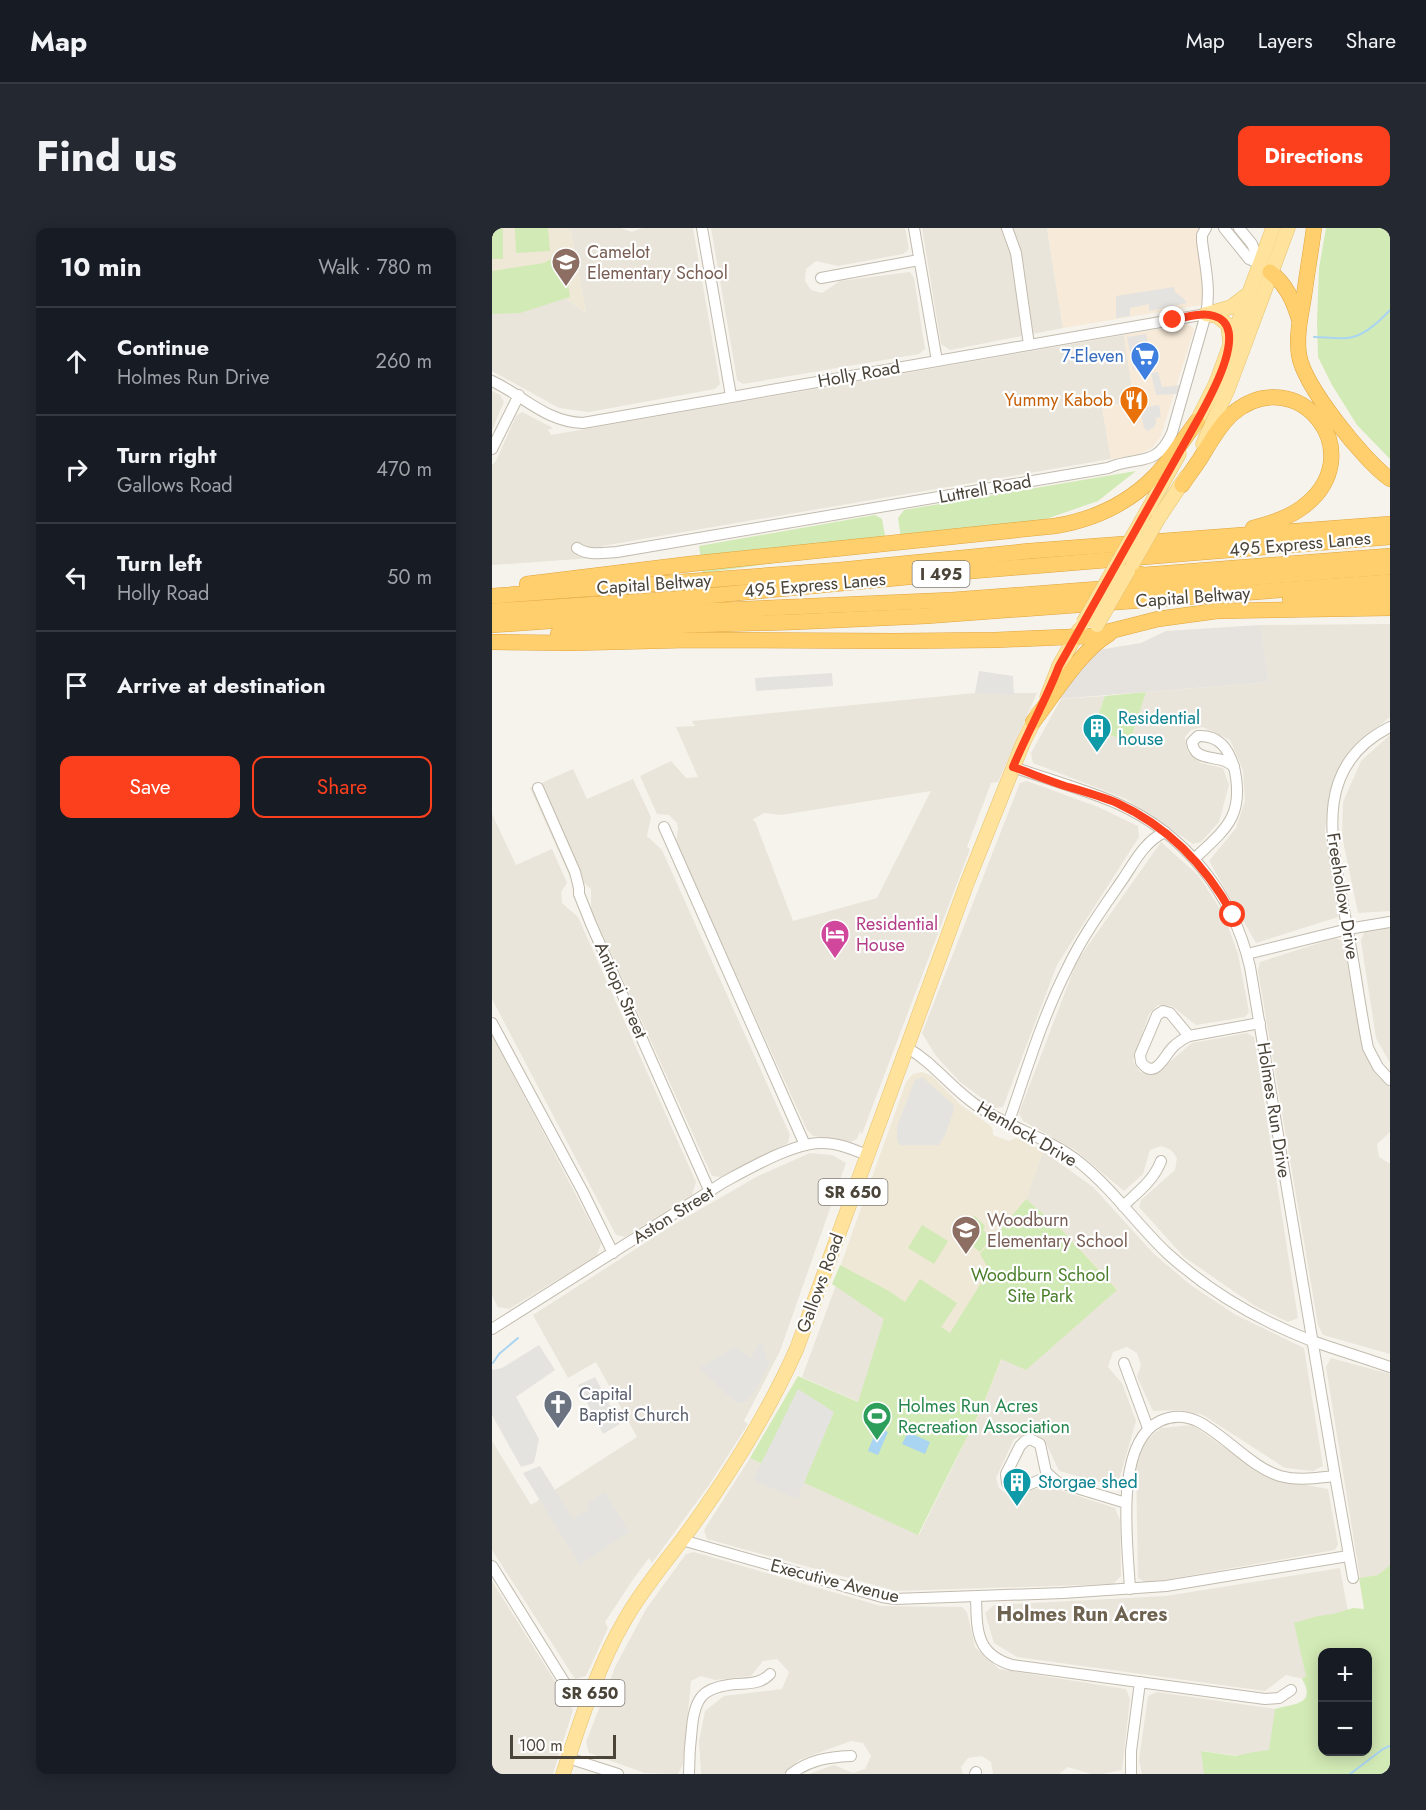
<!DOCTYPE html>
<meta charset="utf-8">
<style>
:root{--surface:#171b24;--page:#242831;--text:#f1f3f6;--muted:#9ea1a6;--line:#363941;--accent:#fc3f1d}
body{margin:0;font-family:Jost,sans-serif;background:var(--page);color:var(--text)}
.controls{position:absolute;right:18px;bottom:18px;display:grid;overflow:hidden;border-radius:12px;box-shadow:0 3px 15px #0003}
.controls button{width:54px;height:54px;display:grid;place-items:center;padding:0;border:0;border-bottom:2px solid var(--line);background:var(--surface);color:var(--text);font:30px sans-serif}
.scale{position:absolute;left:18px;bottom:15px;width:106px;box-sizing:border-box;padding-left:6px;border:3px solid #4b4439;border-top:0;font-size:16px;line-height:21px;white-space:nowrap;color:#4b4439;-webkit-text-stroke:4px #fff;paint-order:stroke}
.stop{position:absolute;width:18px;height:18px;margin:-14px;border:4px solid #fc3f1d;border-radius:50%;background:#fff}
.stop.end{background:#fc3f1d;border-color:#fff;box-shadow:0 2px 6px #0008}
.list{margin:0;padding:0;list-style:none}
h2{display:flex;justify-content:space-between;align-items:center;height:78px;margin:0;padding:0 24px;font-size:26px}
h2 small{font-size:20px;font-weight:400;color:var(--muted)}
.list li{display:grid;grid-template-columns:39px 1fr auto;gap:18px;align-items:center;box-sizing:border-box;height:108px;padding:0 24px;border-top:2px solid var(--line)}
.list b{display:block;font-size:22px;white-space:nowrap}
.list p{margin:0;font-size:20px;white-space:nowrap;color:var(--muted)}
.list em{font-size:20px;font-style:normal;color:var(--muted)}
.actions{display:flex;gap:12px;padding:18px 24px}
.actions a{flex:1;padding:14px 0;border:2px solid var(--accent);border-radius:12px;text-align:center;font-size:21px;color:var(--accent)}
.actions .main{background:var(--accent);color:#fff}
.icon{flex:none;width:33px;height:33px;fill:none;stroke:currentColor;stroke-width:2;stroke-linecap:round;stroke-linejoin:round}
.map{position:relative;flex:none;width:898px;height:1546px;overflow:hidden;border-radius:12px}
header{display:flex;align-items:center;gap:36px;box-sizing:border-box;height:84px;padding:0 30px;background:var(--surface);border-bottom:2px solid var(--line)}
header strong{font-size:28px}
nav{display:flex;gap:33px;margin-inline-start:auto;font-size:21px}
.intro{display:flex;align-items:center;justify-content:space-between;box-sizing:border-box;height:144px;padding:0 36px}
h1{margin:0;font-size:42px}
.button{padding:15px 27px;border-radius:12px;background:var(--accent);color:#fff;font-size:21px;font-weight:700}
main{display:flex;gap:36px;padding:0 36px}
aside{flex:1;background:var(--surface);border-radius:12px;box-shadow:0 3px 15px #0003}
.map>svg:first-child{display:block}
</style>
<header>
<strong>Map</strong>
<nav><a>Map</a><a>Layers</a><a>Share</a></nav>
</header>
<div class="intro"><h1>Find us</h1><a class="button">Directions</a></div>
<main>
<aside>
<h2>10 min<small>Walk · 780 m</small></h2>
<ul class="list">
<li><svg class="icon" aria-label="ahead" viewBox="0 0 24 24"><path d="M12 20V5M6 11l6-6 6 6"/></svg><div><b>Continue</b><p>Holmes Run Drive</p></div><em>260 m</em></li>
<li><svg class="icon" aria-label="right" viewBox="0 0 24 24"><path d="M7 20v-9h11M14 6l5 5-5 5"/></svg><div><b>Turn right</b><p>Gallows Road</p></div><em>470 m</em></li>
<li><svg class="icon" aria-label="left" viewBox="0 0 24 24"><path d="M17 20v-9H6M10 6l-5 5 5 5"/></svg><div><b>Turn left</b><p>Holly Road</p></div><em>50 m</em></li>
<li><svg class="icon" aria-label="arrive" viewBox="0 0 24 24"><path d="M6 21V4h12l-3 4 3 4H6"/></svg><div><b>Arrive at destination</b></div></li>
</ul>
<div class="actions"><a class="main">Save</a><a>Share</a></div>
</aside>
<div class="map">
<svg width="898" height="1546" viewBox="0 0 898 1546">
<rect width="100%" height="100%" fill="#f6f3ec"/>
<g fill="#eae5da" fill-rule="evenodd">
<path d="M78 0H128L140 4 150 0H201L228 156 223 161 97 184 67 180 0 143V79L33 41 94 85Z"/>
<path d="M219 0H413L417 21 411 26 346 38 324 33 314 41 313 53 319 62 330 65 348 53 418 44 422 50 433 121 427 126 251 156 245 152Z"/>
<path d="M430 0H555L571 100 458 122 449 116Z"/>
<path d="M632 107 642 173 610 179 619 231 110 318 114 329 0 337V237L4 233 24 188 30 184 61 200 56 202 59 207Z"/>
<path d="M0 163 8 167 12 174 0 202Z"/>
<path d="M898 396V489L859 521 837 565 833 603 846 689 764 715 717 633 744 600 753 573 751 542 738 512 711 499 699 502 693 509 696 525 709 535 731 540 737 557 727 594 709 614 701 616 634 571 541 535 539 525 569 471 613 468 601 501 638 514 654 464 777 454 768 397Z"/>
<path d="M483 465H545L506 554 499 555 475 619 478 621 370 906 368 903 365 911 359 914 321 908 315 902 184 615 186 601 185 595 177 587 165 586 148 548 179 533 194 550 206 549 184 499 203 498 200 493ZM439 563 385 670 301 693 263 593 260 592 272 585 289 587Z"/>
<path d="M898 507V683L866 685 850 608 851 574 869 533Z"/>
<path d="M81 541 95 571 141 551 159 589 155 608 170 622 298 907 296 915 228 949 220 948 99 681V661L90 653H80L38 560Z"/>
<path d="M535 553 606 579 646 598 647 609 565 737 511 879 503 880 468 854 444 828 430 805 528 555Z"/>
<path d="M0 586 24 637 60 621 75 655 69 664 70 675 86 689 204 954 200 967 133 1009 124 1007 0 771Z"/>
<path d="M669 614 706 647 731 685 746 726 757 784 753 789 704 797 680 778 666 777 657 786 641 833 648 844 662 847 700 815 755 805 762 809 806 1090 796 1094 763 1078 692 1029 647 979 649 972 683 942 685 930 679 922 669 918 658 922 651 946 632 963 583 922 531 893 527 885 585 733Z"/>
<path d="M898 699V835L884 810 869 713 872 704Z"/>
<path d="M843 710 851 713 872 825 888 850 898 859V904L885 916 887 929 898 936V1126L831 1107 826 1097 766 743 768 734Z"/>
<path d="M0 806 109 1015 105 1028 17 1081 6 1079 0 1068Z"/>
<path d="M551 923 601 959 662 1026 700 1058 744 1087 812 1120 831 1238 821 1243 793 1240 711 1187 689 1182 661 1183 645 1149 649 1137 645 1125 635 1119 621 1124 616 1139 630 1155 644 1193 625 1259 567 1243 554 1215 539 1204 522 1211 504 1250 507 1260 517 1268 555 1258 623 1280 628 1292 629 1348 621 1356 404 1363 215 1311 212 1302 258 1230 427 1307 470 1220 569 1000 534 971Z"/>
<path d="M318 925 340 927 354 935 288 1123 252 1193 256 1196 217 1257 160 1335 157 1330 142 1350 113 1394 116 1400 94 1448 83 1451 0 1322V1213L39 1277 145 1209 104 1134 76 1150 41 1087 181 997 266 948Z"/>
<path d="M344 1057 407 1085 367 1174 310 1149Z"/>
<path d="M839 1130 898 1146V1345L868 1350 834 1139Z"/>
<path d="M700 1197 777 1250 836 1261 846 1316 843 1322 655 1355 646 1350 644 1235 652 1214 669 1200Z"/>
<path d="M202 1324 389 1378 470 1379 475 1384 483 1419 507 1441 634 1461 638 1471 630 1542 610 1546H599L576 1539 567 1546H501L499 1534 490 1528 476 1530 469 1539 471 1546H317L342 1537 361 1545 373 1541 379 1528 371 1515 359 1513 307 1532 292 1546H209L207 1513 213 1483 232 1468 290 1461 297 1444 285 1431 271 1433 259 1448 223 1452 209 1448 199 1453 191 1536 186 1546 153 1545 97 1525 94 1514 124 1437 154 1381 194 1326Z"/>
<path d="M848 1340 856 1384 815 1448 811 1451 794 1447 773 1463 525 1429 502 1415 493 1385 502 1377 674 1368Z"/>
<path d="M0 1353 81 1482 61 1546H0Z"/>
<path d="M665 1464 784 1481 777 1532 711 1523 713 1546H650L647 1532 656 1468Z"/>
</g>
<g fill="#f7ead8">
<path d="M555 0H707L704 7 713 68 709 77 571 100Z"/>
<path d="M696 96 702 101 669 208 660 220 647 226 619 231 610 179 642 173 632 107Z"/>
</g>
<path fill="#e6e2dd" d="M768 397 777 454 566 471 600 423 649 415 674 403Z"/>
<g fill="#efe8d6">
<path d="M0 0H78L94 85 33 41 0 79Z"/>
<path d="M430 844 440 848 470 878 499 898 501 903V907L517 913 523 910 528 911 551 923 534 972 569 1000 626 1061 535 1141 510 1131 491 1179 470 1220 367 1174 406 1085 342 1056 414 854 421 846Z"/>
</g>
<g fill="#d2eab5" fill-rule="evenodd">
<rect x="0" y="0" width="11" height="31"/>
<path d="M23 0H56L58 23 24 25Z"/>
<path d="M834 0H898V231L865 197 840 157 826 129 825 94 827 40Z"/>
<path d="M71 25 78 69 28 85 0 86V43L52 35Z"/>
<path d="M644 243 606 273 554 291 410 316 406 290 412 282Z"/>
<path d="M383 287 390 291 395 319 211 345 207 318Z"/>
<path d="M654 464 638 514 601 501 613 468Z"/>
<path d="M534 971 567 999 625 1062 534 1142 509 1131 490 1179 426 1307 258 1230 306 1148 366 1174 392 1091 340 1056 348 1037 397 1063 413 1074 428 1051 465 1075 450 1098H448L458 1105 497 1042 488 1026Z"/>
<path d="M483 988 493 998 491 1002 499 1010 488 1024 463 1003 474 991Z"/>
<path d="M430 997 456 1013 442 1036 416 1020Z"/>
<path d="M898 1337V1546H712L709 1523 744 1528 762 1524 777 1522 783 1481C798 1476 826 1478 810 1451L814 1448 802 1395 826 1388 841 1386 861 1380 872 1381 867 1350 886 1347ZM830 1424H876V1524H830Z"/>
</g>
<g fill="#e5e3e0">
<path d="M682 59 683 64 691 70 695 75 657 83V76L638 80V88L624 90V68Z"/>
<path d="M654 106 659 131 651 133 650 140 641 141 635 109Z"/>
<path d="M666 144 670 159 689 157 685 166 664 167 659 145Z"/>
<path d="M667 177 669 189 664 190V196L661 200 656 203 652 200 648 180Z"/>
<path d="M487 443 521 448 522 467 483 465Z"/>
<path d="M340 445 341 458 264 463 263 450Z"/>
<path d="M430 849 461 876 462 882 454 905 447 917H408L405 912V898L423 852Z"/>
<path d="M267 1115 271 1117 274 1131 278 1133 263 1163 254 1174 244 1175 207 1140 243 1119 259 1130Z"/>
<path d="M47 1117 63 1142 24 1169 47 1211 42 1235 29 1239 0 1187V1142L10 1140Z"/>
<path d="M103 1149 128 1196 111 1206 86 1157Z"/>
<path d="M306 1161 342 1184 305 1271 261 1252Z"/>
<path d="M48 1238 81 1291 97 1281 95 1276 113 1264 137 1304 88 1337 31 1245Z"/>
</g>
<g fill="#a9d4f2">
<path d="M385 1200 396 1204 386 1227 376 1223Z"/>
<path d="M416 1204 438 1214 433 1226 410 1216Z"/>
</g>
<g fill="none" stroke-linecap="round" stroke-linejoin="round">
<g stroke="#a9d4f2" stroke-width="2">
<path d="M822 109C832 109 844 111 855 110 871 109 888 93 898 82"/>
<path d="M1 1135 7 1126 26 1110"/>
<path d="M858 1546 891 1521 898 1518"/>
</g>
<g stroke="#c2bbae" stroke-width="12">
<g id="minor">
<path d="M210 0 239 168"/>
<path d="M422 0 445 133"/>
<path d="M515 0 524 25 537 117"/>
<path d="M732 0 757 31 768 36"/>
<path d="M747 0 760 16 768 36"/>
<path d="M329 50 427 32"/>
<path d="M0 153C32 168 54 194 91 195L714 86"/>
<path d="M0 221 27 167"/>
<path d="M85 320C97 328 111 325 125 324L616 240C645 227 664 241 680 205L714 86C719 62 713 37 710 13V7L714 0"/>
<path d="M898 499C814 541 843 626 855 699 863 739 868 780 876 820L886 839 898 852"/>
<path d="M706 508C727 507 736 520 742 539 740 537 735 534 733 533 720 528 702 532 700 514Z"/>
<path d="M521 539C555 551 591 561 624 575 694 606 741 666 758 739L843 1248 861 1350"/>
<path d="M46 560 83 644 87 660V666L99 696 218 964"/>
<path d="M172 599 313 917"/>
<path d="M703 630C735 600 753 587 742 539"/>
<path d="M755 726 856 701 898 694"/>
<path d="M671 783 678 785 697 808C691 811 686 814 681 819 672 828 663 853 649 834L648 827 665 787Z"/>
<path d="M0 795 91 964 121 1025"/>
<path d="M697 808 768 795"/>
<path d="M414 819C442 835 458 859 484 877 516 900 556 909 587 934 621 961 645 997 676 1026 718 1064 768 1093 820 1113 846 1122 872 1130 898 1139"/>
<path d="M516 896C534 844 550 790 575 741 590 709 611 680 631 651 643 633 653 613 673 604"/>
<path d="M631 978C646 964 662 952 669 933"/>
<path d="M0 1101 232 954C256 941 303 914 330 915 346 915 360 921 375 927"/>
<path d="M632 1135 656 1200"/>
<path d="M538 1211 548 1216 554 1244 565 1254 548 1252 526 1261 518 1259 515 1255 514 1246 528 1218 533 1213Z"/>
<path d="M565 1254 634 1275"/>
<path d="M190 1312 390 1369 403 1371 571 1365 674 1358 856 1328"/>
<path d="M0 1338 74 1457 80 1464 95 1474"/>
<path d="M638 1361C636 1319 621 1215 668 1193 681 1187 695 1188 707 1194 735 1209 759 1239 788 1248 806 1253 824 1250 843 1248"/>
<path d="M484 1369C485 1401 483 1426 520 1437L773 1471 787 1470 799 1462"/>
<path d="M76 1530 126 1546"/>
<path d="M197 1546C197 1530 198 1515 200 1499 203 1468 212 1459 244 1456 257 1455 269 1456 278 1446"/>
<path d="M299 1546C317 1532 336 1529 359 1528"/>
<path d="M483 1546 484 1544"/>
<path d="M639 1546V1523L648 1454"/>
</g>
</g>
<g stroke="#e6c16a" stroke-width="15">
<g id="major">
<path d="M714 86 725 88 736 97 738 114"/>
<path d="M715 86 739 79 756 66"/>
<path d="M701 201 724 155 781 0"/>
<path d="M711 216 736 161 796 0"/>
<path d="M666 291 694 249"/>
<path d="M650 292 687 226"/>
<path d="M555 469 567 438 587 402"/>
<path d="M71 1546C89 1492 105 1439 134 1390 150 1362 171 1337 190 1312 234 1252 275 1188 305 1120L475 655 531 515 546 485"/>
</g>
</g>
<g stroke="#e0a43c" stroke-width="16">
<g id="highway">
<path d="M822 0C819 23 815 45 812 68 809 87 804 107 807 127 812 158 872 233 898 251"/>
<path d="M778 44C794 56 801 72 807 91"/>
<path d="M690 257C696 248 702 240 708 231 718 215 726 199 740 186 806 130 884 228 808 281 794 291 777 296 761 300"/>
<path d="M627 333 636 343 652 347 898 328"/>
<path d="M35 356 198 336 563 298C600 292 635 276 662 249 678 233 691 212 705 193"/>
<path d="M0 368 348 342 538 323 898 296"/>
<path d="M798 371 898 367"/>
<path d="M0 383 182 371 480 343 898 309"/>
<path d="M0 397 183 384 460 372 898 339"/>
<path d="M66 406 196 397 302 394 434 388 898 354"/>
<path d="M0 414 80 415 198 412 403 413 503 412 599 408 666 391 725 383 898 380"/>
<path d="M541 494C562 467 588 423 617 406"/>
</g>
</g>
<use href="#minor" stroke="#fff" stroke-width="10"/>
<use href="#major" stroke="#ffe39c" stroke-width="14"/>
<use href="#highway" stroke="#ffcf6e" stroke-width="15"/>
<g stroke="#e6c16a" stroke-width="15" stroke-linecap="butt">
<g id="major-bridge">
<path d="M641 335 666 291"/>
<path d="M591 395 650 292"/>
<path d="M605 397 636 343"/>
</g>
</g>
<use href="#major-bridge" stroke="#ffe39c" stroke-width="14"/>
</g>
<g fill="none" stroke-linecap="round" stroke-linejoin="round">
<path stroke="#fc3f1d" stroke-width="8" d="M681 92C694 89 710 84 722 88 760 98 716 173 705 193L567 438C554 472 535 505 521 539 538 545 555 552 573 558 590 563 608 568 625 575 677 599 714 638 741 687"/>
</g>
<defs>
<g id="school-pin" transform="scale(1.5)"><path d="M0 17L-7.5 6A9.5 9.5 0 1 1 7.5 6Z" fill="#8d6e63" stroke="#fff"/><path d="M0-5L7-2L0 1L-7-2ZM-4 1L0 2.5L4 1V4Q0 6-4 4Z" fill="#fff"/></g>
<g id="supermarket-pin" transform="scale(1.5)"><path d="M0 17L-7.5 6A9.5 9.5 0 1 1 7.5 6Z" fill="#3f7fe0" stroke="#fff"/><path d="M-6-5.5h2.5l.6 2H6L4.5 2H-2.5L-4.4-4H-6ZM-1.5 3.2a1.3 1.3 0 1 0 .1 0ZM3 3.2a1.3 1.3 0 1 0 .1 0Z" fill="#fff"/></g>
<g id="restaurant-pin" transform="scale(1.5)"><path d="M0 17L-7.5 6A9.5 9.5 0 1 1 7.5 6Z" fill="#e8710a" stroke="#fff"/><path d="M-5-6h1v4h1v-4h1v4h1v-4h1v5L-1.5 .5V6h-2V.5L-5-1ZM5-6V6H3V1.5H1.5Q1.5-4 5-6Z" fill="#fff"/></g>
<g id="building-pin" transform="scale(1.5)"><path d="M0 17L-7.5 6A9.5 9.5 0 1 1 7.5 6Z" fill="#0f9aa8" stroke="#fff"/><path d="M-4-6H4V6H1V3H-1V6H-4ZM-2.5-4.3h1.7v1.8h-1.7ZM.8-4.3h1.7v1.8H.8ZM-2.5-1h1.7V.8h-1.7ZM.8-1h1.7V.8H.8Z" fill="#fff"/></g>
<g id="hotel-pin" transform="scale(1.5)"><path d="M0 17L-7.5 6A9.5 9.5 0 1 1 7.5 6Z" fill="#d1479c" stroke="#fff"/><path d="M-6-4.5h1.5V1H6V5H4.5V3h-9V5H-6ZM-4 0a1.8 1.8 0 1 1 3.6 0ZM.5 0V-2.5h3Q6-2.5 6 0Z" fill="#fff"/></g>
<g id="church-pin" transform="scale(1.5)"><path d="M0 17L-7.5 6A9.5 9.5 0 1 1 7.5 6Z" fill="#6b7280" stroke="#fff"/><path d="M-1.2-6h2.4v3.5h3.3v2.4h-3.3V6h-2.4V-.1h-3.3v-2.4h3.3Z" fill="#fff"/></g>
<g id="stadium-pin" transform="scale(1.5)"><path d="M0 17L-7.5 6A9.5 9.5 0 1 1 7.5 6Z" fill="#2e9e5b" stroke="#fff"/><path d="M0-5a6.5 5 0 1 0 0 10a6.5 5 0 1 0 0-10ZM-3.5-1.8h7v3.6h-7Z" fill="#fff"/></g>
</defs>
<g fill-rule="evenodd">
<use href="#school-pin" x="74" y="34"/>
<use href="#supermarket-pin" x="653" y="128"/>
<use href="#restaurant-pin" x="642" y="172"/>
<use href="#building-pin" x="605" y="500"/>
<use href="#hotel-pin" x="343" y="706"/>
<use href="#school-pin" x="474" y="1002"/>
<use href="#church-pin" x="66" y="1176"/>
<use href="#stadium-pin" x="385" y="1188"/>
<use href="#building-pin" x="525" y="1254"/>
</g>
<g text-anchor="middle" stroke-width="4.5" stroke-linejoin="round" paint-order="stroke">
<g fill="#fff" stroke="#817c74" stroke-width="1.5">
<rect x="420.5" y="333" width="57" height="26" rx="4.5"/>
<rect x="326.5" y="951" width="69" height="26" rx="4.5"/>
<rect x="63.5" y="1452" width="69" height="26" rx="4.5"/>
</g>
<g font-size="16" font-weight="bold" fill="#4b4439">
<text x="449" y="352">I 495</text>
<text x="361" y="970">SR 650</text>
<text x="98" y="1471">SR 650</text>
</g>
<g font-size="18" fill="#785e54" stroke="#fff" text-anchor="start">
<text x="95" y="30">Camelot<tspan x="95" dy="21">Elementary School</tspan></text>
<text x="495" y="998">Woodburn<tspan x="495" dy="21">Elementary School</tspan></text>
</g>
<g font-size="18" fill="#366cbe" stroke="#fff" text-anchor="end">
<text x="632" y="134">7-Eleven</text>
</g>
<g font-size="18" fill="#4b4439" stroke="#fff">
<text transform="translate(367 146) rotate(-10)" y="6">Holly Road</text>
<text transform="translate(493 261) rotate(-10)" y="6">Luttrell Road</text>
<text transform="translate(808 316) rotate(-5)" y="6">495 Express Lanes</text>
<text transform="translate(162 356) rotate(-4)" y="6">Capital Beltway</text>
<text transform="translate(323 357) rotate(-5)" y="6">495 Express Lanes</text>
<text transform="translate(701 369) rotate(-4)" y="6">Capital Beltway</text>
<text transform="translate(851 668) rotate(81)" y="6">Freehollow Drive</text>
<text transform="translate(129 762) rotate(66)" y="6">Antiopi Street</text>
<text transform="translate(782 882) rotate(81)" y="6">Holmes Run Drive</text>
<text transform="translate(535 906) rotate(30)" y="6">Hemlock Drive</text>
<text transform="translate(181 987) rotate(-32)" y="6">Aston Street</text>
<text transform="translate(328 1055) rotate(-70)" y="6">Gallows Road</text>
<text transform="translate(343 1353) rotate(14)" y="6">Executive Avenue</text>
</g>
<g font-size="18" fill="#c56008" stroke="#fff" text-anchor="end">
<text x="621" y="178">Yummy Kabob</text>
</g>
<g font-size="18" fill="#0d838f" stroke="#fff" text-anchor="start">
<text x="626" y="496">Residential<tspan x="626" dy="21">house</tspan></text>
<text x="546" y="1260">Storgae shed</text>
</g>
<g font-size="18" fill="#b23c85" stroke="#fff" text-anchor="start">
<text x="364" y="702">Residential<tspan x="364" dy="21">House</tspan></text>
</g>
<g font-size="18" fill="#4a7f2a" stroke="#fff">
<text x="548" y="1053">Woodburn School<tspan x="548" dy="21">Site Park</tspan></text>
</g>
<g font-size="18" fill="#5b616d" stroke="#fff" text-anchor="start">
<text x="87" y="1172">Capital<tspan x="87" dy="21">Baptist Church</tspan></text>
</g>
<g font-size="18" fill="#27864d" stroke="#fff" text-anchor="start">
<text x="406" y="1184">Holmes Run Acres<tspan x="406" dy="21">Recreation Association</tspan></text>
</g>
<g font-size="20" font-weight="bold" fill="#6e6250" stroke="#fff">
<text x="590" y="1393">Holmes Run Acres</text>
</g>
</g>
</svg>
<div class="controls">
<button>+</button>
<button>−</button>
</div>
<div class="scale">100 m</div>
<div class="stop" style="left:741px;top:687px"></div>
<div class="stop end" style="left:681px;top:92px"></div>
</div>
</main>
